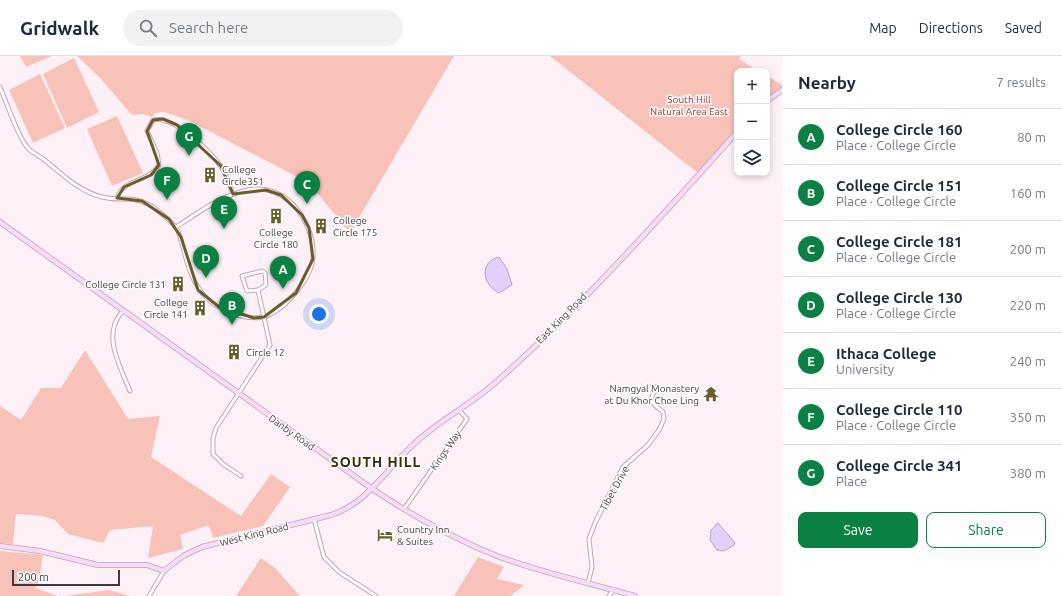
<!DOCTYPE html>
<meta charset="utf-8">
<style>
:root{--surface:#fff;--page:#f2f2f3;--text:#1f2937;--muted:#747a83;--line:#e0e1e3;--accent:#0b8043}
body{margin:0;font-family:Ubuntu,sans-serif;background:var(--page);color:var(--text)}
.controls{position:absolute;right:12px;top:12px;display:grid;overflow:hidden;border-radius:8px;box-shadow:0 2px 6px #0003}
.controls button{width:36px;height:36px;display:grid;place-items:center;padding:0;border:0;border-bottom:1px solid var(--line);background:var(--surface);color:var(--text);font:20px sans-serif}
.scale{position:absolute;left:12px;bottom:10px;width:108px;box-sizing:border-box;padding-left:4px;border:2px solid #44373e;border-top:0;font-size:11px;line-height:14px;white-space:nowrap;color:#44373e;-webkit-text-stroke:3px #fff;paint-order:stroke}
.you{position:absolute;left:319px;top:258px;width:14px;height:14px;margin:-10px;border:3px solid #fff;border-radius:50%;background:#1a73e8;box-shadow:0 0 0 6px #1a73e833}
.badge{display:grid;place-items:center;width:26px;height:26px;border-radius:50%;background:var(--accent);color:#fff;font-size:13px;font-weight:700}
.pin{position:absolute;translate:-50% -33px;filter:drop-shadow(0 1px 2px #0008)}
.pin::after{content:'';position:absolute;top:21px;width:14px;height:12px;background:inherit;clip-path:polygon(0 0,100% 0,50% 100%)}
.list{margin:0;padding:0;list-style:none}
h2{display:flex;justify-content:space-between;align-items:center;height:52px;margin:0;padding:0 16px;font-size:17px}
h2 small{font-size:13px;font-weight:400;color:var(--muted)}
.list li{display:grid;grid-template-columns:26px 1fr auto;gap:12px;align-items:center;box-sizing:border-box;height:56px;padding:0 16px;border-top:1px solid var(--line)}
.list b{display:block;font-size:15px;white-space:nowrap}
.list p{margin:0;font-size:13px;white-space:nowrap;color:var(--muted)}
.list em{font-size:13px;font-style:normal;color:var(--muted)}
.actions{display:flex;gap:8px;padding:12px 16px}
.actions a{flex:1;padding:9px 0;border:1px solid var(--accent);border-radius:8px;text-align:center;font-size:14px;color:var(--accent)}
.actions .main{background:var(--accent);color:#fff}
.icon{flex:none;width:22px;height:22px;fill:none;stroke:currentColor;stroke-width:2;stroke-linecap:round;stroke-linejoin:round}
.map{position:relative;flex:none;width:782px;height:540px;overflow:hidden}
header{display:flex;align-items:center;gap:24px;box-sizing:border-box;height:56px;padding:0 20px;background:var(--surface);border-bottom:1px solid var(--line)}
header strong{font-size:19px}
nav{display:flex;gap:22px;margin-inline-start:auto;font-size:14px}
.search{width:280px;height:36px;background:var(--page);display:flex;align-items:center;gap:10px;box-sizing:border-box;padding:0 14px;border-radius:22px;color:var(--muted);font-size:15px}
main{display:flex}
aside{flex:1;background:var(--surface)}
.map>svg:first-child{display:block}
</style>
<header>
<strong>Gridwalk</strong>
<div class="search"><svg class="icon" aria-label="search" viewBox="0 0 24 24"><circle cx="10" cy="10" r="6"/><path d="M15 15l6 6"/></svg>Search here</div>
<nav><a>Map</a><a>Directions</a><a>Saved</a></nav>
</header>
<main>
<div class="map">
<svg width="782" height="540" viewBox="0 0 782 540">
<rect width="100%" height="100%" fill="#fef0f7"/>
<g fill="#f8c2b8">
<path d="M20 0H52L26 11Z"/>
<path d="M77 0H454L350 177 309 127 188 64 164 56 155 57 152 61 142 58 132 59 101 23Z"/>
<path d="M550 0H741L739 3 758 15H737V75L698 117Z"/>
<path d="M74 2 99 56 67 72 43 18Z"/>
<path d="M40 18 65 72 33 87 9 34Z"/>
<path d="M767 20 782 29V33L767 44Z"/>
<path d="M117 60 143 117 112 130 87 73Z"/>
<path d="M85 294 128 363 160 360 151 401 241 460 271 418 290 431 263 470 213 482 209 469 180 479 183 493 148 502 153 470 110 474 103 487 68 478 55 464 42 460 16 458 13 488 0 487V350L21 364 41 332H61Z"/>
<path d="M0 495 43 499 39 525 35 532 58 540H0Z"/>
<path d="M478 501 504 511 497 523 524 529 511 540H454Z"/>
<path d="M261 502 275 512 300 540H236Z"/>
<path d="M109 534 130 540H65Z"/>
</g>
<g fill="#e1d1fc" stroke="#b2a3c3">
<path d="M499 201 507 213 512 229 499 237C483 230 478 206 499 201Z"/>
<path d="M718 467 735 487 734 489 724 495 717 494 710 484 711 474Z"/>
</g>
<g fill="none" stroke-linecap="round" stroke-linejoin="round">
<g stroke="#c4a3b4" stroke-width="5">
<g id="street">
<path d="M0 31C6 45 18 81 27 91 31 96 37 99 42 102 61 117 78 135 102 141 122 146 132 138 153 151 161 157 171 164 177 173 180 179 181 185 183 191 189 216 197 241 222 253 234 259 248 264 262 261 283 257 312 222 313 201 315 166 286 126 248 134 219 140 200 156 176 171"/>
<path d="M117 142C122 123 150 126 159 109L157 97 147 75 153 64C174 59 211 96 222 112 227 120 230 129 233 138"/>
<path d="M262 215 265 217 266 229 258 234 247 235 242 220Z"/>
<path d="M123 255C101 278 120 310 130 335"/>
<path d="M241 420 223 408 213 398V382L216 372 270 289 258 234"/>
<path d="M404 453 467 363 459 354"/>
<path d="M314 463 324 501 339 516 376 540"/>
<path d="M588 527 592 511 589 483 595 467 623 411 648 389 659 374 664 363 663 356C650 345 648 346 657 331"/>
<path d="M149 540 164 515"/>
<path d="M609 540 613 534"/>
</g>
</g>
<g stroke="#c4a3b4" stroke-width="6">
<g id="secondary">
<path d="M767 45 782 34"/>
<path d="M0 166 371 432C411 459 452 482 497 500 542 517 590 527 635 540"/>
<path d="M0 490 40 495 98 509H147L164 515 183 500 202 491 331 459C367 448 388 411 415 387 440 364 470 349 495 327 582 250 660 162 737 76"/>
</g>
</g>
<use href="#street" stroke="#fff" stroke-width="3"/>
<use href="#secondary" stroke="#f5dbf7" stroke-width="4.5"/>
</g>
<path fill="none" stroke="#6a5d2a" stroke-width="3" stroke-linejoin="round" d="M163 63 177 69 221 110 233 138 266 134 281 139 302 159 309 172 313 203 296 237 264 261 254 262 219 251 198 234 181 181 169 163 142 145 117 142 124 131 151 119 159 109 147 75 153 64Z"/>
<defs>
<g id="building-bare" transform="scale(1.2)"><path d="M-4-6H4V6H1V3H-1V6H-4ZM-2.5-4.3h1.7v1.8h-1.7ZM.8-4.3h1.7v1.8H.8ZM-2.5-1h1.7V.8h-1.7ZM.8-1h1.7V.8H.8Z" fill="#6a5d2a" stroke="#fff" stroke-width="2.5" paint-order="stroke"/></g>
<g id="temple-bare" transform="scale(1.2)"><path d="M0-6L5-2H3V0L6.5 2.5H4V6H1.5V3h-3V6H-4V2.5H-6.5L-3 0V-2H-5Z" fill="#6a5d2a" stroke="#fff" stroke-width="2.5" paint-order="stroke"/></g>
<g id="hotel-bare" transform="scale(1.2)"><path d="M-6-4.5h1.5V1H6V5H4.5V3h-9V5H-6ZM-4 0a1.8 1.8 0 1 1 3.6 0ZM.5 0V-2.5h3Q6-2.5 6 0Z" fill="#6a5d2a" stroke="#fff" stroke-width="2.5" paint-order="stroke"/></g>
</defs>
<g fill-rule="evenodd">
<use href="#building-bare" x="210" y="119"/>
<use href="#building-bare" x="276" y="160"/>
<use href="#building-bare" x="321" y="170"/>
<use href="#building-bare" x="178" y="228"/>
<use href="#building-bare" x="200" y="252"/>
<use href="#building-bare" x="234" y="296"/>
<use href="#temple-bare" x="711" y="338"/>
<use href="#hotel-bare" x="385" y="479"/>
</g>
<g text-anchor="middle" stroke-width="3" stroke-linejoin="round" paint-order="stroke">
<g font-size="10" fill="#903025" stroke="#fff">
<text x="689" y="47">South Hill<tspan x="689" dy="12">Natural Area East</tspan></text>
</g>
<g font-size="10" fill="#44373e" stroke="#fff" text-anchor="start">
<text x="222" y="117">College<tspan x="222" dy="12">Circle351</tspan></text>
<text x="333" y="168">College<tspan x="333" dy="12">Circle 175</tspan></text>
<text x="276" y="180" text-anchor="middle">College<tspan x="276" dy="12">Circle 180</tspan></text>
<text x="166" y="232" text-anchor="end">College Circle 131</text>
<text x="188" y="250" text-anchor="end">College<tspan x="188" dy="12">Circle 141</tspan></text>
<text x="246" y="300">Circle 12</text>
<text x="699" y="336" text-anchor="end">Namgyal Monastery<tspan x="699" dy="12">at Du Khor Choe Ling</tspan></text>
<text x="397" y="477">Country Inn<tspan x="397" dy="12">&amp; Suites</tspan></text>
</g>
<g font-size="10" fill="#44373e" stroke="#fff">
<text transform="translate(561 262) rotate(-45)" y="4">East King Road</text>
<text transform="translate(292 376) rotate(35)" y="4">Danby Road</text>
<text transform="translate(445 394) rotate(-55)" y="4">Kings Way</text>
<text transform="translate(614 432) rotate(-61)" y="4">Tibet Drive</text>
<text transform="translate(254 478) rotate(-14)" y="4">West King Road</text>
</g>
<g font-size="14" font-weight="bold" letter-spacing="1" fill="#372d02" stroke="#fff">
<text x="376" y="411">SOUTH HILL</text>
</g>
</g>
</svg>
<div class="controls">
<button>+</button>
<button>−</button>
<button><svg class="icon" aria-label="layers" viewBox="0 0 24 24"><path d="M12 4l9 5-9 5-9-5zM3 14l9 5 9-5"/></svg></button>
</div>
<div class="scale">200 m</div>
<div class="you"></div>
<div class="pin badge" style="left:283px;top:233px">A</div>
<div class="pin badge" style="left:232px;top:269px">B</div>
<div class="pin badge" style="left:307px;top:148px">C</div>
<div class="pin badge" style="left:206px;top:222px">D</div>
<div class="pin badge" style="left:224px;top:173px">E</div>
<div class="pin badge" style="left:167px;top:144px">F</div>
<div class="pin badge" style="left:189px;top:100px">G</div>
</div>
<aside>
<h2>Nearby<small>7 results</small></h2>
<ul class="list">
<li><span class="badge">A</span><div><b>College Circle 160</b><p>Place · College Circle</p></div><em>80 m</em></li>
<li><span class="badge">B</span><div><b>College Circle 151</b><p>Place · College Circle</p></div><em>160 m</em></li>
<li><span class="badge">C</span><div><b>College Circle 181</b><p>Place · College Circle</p></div><em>200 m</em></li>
<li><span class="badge">D</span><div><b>College Circle 130</b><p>Place · College Circle</p></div><em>220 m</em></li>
<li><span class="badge">E</span><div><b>Ithaca College</b><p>University</p></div><em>240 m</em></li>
<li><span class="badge">F</span><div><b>College Circle 110</b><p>Place · College Circle</p></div><em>350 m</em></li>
<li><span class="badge">G</span><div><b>College Circle 341</b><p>Place</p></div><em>380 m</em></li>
</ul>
<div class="actions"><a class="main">Save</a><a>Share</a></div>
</aside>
</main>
